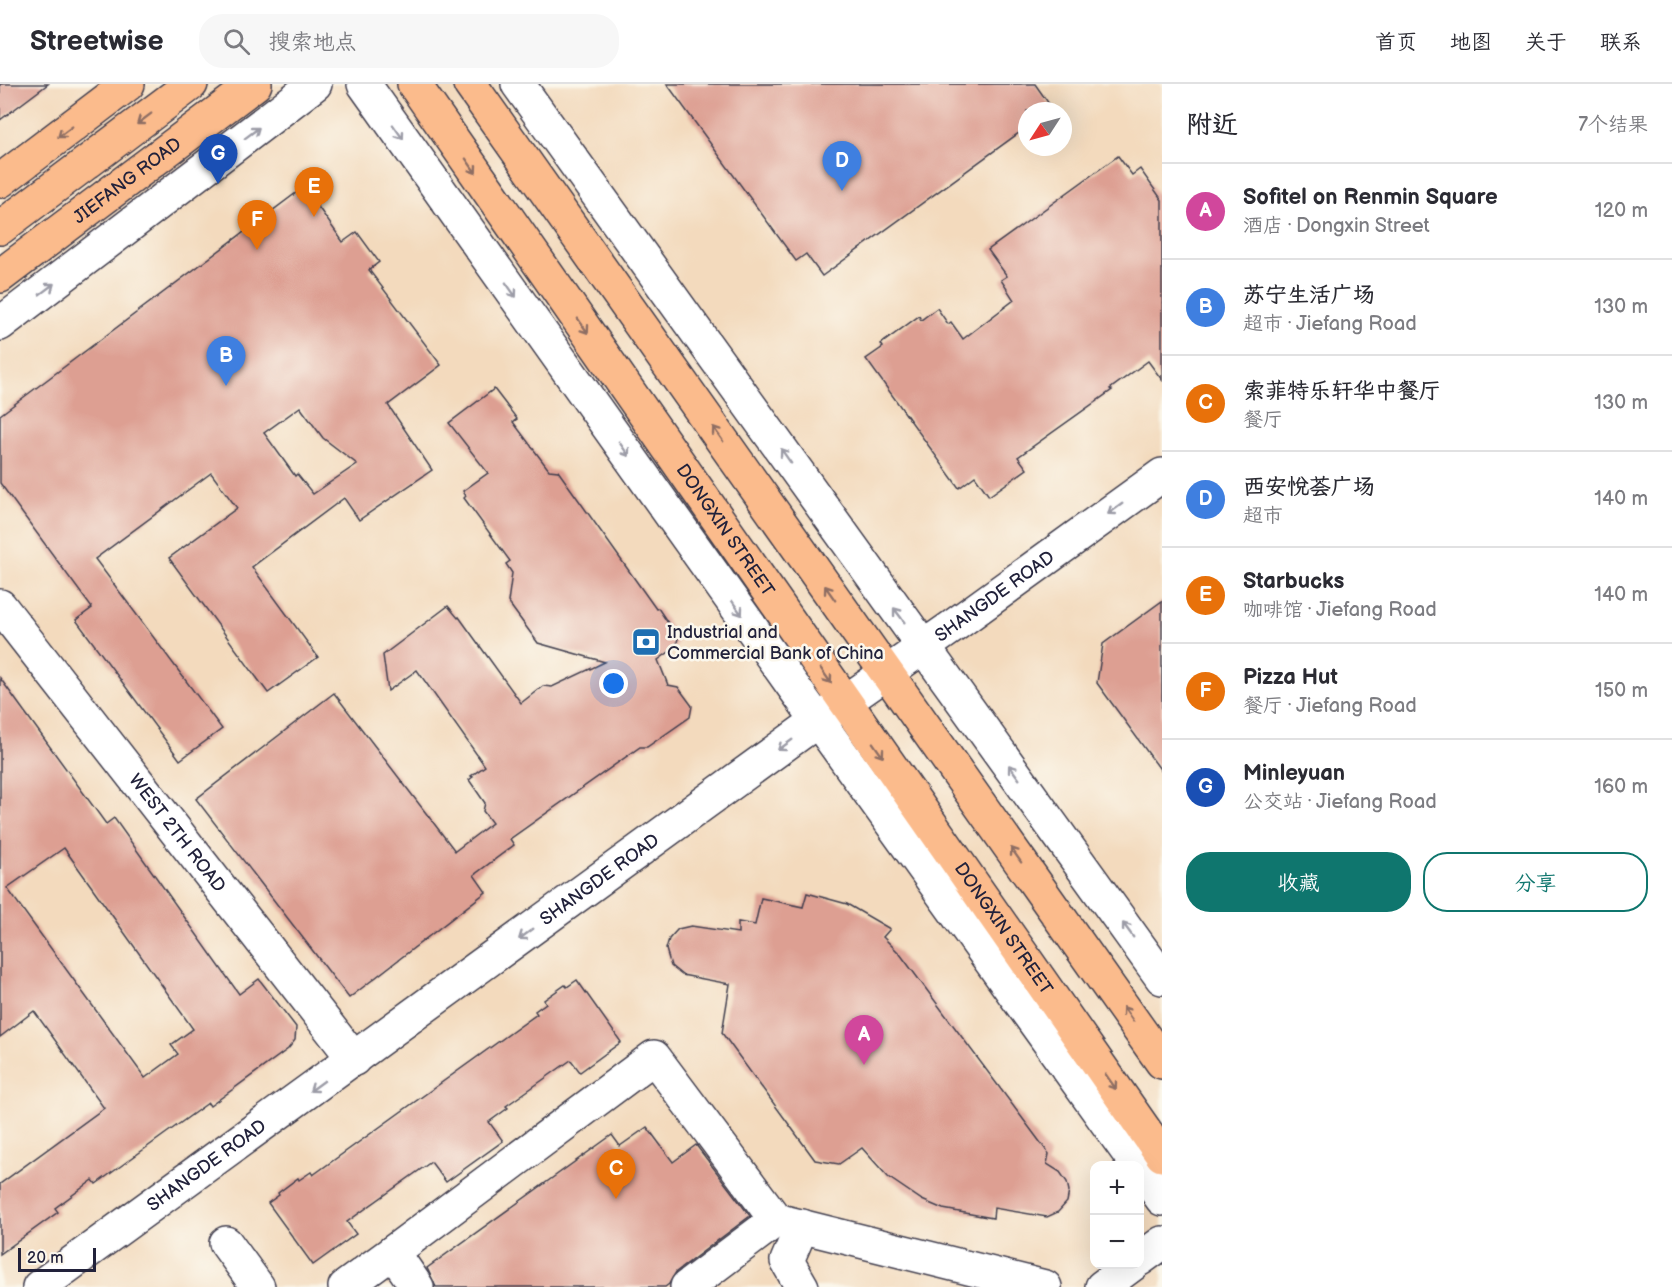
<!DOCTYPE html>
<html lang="zh">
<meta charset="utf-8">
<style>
:root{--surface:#fff;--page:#f7f7f7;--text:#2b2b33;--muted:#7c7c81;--line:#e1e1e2;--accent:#0f766e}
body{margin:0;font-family:"Balsamiq Sans","LXGW WenKai TC",sans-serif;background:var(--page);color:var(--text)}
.controls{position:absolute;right:18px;bottom:18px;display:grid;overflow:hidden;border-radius:12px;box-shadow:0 6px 24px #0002}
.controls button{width:54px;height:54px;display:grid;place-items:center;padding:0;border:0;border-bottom:2px solid var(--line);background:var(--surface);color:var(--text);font:30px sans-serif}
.compass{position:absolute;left:1018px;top:18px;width:54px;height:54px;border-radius:50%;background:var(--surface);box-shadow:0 6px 24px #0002;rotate:234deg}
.scale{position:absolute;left:18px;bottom:15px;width:78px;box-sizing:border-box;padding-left:6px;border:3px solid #22223b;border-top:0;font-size:16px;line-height:21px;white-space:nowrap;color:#22223b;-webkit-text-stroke:4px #fbf7ec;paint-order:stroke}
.you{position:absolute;left:614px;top:600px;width:21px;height:21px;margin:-15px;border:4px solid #fff;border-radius:50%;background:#1a73e8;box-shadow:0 0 0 9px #1a73e833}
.badge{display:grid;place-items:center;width:39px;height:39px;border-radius:50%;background:var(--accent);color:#fff;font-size:20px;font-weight:700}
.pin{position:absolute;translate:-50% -50px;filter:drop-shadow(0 2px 3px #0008)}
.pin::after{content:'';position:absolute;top:32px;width:21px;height:18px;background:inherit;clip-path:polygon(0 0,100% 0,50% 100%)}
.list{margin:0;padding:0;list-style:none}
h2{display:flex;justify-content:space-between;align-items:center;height:78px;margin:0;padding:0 24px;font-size:26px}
h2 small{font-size:20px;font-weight:400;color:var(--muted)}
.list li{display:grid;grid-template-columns:39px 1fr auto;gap:18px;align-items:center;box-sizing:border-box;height:96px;padding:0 24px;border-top:2px solid var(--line)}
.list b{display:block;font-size:22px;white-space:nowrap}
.list p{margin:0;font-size:20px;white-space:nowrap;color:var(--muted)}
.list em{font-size:20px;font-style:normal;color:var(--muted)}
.actions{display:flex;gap:12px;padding:18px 24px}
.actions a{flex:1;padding:14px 0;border:2px solid var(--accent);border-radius:24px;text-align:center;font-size:21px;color:var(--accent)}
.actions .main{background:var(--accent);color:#fff}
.icon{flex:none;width:33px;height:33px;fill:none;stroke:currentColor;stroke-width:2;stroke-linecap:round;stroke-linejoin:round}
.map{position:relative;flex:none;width:1162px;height:1203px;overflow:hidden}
header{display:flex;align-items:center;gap:36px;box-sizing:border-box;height:84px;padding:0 30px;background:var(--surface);border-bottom:2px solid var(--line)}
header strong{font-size:28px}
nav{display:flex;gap:33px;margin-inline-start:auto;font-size:21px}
.search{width:420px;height:54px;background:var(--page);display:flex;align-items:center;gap:15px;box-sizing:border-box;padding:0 21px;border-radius:24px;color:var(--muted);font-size:22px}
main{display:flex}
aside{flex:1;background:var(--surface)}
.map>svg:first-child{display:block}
</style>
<header>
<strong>Streetwise</strong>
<div class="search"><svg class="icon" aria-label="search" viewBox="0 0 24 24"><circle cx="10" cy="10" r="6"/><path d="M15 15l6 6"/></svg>搜索地点</div>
<nav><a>首页</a><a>地图</a><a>关于</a><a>联系</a></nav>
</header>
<main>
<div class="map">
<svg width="1162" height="1203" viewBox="0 0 1162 1203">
<rect width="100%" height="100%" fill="#fbf7ec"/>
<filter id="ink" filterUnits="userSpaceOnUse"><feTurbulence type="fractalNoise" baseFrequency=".0167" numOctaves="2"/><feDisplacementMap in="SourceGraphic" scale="12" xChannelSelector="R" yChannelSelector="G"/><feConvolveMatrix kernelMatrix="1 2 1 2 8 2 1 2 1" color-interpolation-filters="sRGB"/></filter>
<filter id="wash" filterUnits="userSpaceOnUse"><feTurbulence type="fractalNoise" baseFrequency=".008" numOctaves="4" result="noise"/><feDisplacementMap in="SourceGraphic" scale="24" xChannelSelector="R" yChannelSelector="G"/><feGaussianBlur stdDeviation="1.35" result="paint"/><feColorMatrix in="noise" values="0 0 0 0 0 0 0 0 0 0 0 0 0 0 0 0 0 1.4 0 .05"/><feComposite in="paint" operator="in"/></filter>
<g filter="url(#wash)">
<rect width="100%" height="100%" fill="#f3dabd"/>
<g id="blocks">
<g fill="#dd9f92" fill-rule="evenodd">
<path d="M0 0H48L0 36Z"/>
<path d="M667 0H1035L1054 27H1027V43L822 192 806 170 796 177Z"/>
<path d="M1118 72 1132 91 1140 85 1162 116V296L1148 277 1110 305 1112 306 1018 373 1027 385 989 412 975 392 959 404 866 275 883 263 881 260 919 232 921 236 937 224 948 240 951 238 963 255 1014 216 1001 196 1007 192 988 166Z"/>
<path d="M304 103 343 158 357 148 379 178 369 186 441 281 388 321 432 386 359 436 344 414 252 483 318 573 268 609 169 474 237 424 211 389 95 475 222 645 180 676 76 536 92 524 0 399V331ZM300 323 323 354 357 380 313 410 297 390 295 392 264 349Z"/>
<path d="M494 305 517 335 513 338 549 386 558 387 656 525 658 524 678 554 676 563 658 576 668 601 678 603 692 622 690 633 647 663H640L510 755 514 761 474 791 486 808 349 914 196 715 334 609 455 767 492 739 483 727 485 719 469 696 473 693 471 692 485 682 417 586 388 607 383 571 448 522 458 534 459 533 521 619 543 602 552 603 605 578 538 559 508 518 512 489 506 480 510 477 464 414 466 412 463 407 488 389 449 339Z"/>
<path d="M1162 517V688L1097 599 1103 560Z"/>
<path d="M0 594 106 740 114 734 239 910 259 895 296 943 295 956 288 965 210 1022 208 1019 96 1100 93 1096 55 1124 58 1128 0 1170V1100L104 1024 34 927 0 953ZM64 764 193 945 171 961 178 970 145 994 7 804Z"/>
<path d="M807 809 847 820 890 845 883 853 900 870 1049 1070 1047 1080 1060 1088 1067 1098 1069 1107 1067 1118 1058 1128 1047 1133 994 1124 993 1134 943 1125 922 1116 888 1093 862 1064 839 1080 815 1076 722 949 730 900 682 891 671 882 666 865 669 855 678 845 691 842 738 849V838L755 841 761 814 803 823Z"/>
<path d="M577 896 621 958 580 988 571 976 506 1022 508 1024 489 1038 503 1057 446 1098 431 1078 347 1138 356 1150 313 1181 268 1119 279 1111 278 1109 298 1094 299 1096 311 1088 313 1091 537 930 535 927 546 919 544 916 565 901 567 903Z"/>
<path d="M647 1043 673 1078 696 1061 750 1132 676 1188 669 1200 665 1203H436L427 1184 612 1051 620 1062Z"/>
</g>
</g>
</g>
<g filter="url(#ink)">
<use href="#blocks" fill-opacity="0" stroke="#413e4e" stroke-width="1.5"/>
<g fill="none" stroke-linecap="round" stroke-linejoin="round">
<g stroke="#413e4e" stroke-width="36">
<g id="minor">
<path d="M364 0 795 605 1138 1082"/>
<path d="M518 0 1162 894"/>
<path d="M0 240 315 0"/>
<path id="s1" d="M0 522 354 975"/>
<path d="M1140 1084 1162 1115"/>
<path d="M802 1142 787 1177 802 1203"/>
<path d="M226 1159 258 1203"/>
<path d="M1140 1175 1162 1159"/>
<path id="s2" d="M39 1203 802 648 952 543 1162 391"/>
<path d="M345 1203 393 1168"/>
<path d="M417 1203 393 1168 654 973 776 1136 1045 1203"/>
<path d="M687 1203 776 1136"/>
<path d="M1102 1203 1133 1180"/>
</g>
</g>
<g stroke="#413e4e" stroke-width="36">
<g id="major">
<path id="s3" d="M414 0 1162 1071"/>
<path d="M470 0 1162 978"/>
<path d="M0 97 128 0"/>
<path d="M0 144 191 0"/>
<path id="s4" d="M0 192 255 0"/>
</g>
</g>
<use href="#minor" stroke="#fff" stroke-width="33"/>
<use href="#major" stroke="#fbbb8c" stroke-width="33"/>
</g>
<defs><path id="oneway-shaft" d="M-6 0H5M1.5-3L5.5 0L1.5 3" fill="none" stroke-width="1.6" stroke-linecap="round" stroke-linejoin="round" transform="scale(1.5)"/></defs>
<g stroke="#8e6e64">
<use href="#oneway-shaft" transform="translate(144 35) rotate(143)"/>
<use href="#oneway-shaft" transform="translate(65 48) rotate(143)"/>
<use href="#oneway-shaft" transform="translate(471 82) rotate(55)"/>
<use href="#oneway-shaft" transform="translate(583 242) rotate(55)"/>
<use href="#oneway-shaft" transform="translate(718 350) rotate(-125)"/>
<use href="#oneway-shaft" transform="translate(830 509) rotate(-125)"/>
<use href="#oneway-shaft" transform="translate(826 592) rotate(55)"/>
<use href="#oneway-shaft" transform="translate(878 666) rotate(55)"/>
<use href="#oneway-shaft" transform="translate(1016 771) rotate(-125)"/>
<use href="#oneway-shaft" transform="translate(1128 930) rotate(-125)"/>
<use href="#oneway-shaft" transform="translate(1111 998) rotate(55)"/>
</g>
<g stroke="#9c9ca7">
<use href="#oneway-shaft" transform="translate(398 48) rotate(55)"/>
<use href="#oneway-shaft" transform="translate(252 49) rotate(-37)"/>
<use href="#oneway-shaft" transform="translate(47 205) rotate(-37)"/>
<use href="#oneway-shaft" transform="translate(511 206) rotate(55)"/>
<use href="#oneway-shaft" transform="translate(624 365) rotate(55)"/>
<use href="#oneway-shaft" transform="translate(786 372) rotate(-125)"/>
<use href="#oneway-shaft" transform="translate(1115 425) rotate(144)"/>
<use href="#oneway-shaft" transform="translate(737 524) rotate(55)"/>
<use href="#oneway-shaft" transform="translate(899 531) rotate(-127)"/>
<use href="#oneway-shaft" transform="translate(785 661) rotate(144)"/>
<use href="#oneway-shaft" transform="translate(1014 688) rotate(-126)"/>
<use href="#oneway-shaft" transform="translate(1128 846) rotate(-126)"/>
<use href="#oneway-shaft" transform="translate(526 850) rotate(144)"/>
<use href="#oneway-shaft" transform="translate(317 1002) rotate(144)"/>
</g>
</g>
<defs>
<g id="bank-square" transform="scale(1.5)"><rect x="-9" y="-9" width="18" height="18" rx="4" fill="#1f6fb2" stroke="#fbf7ec"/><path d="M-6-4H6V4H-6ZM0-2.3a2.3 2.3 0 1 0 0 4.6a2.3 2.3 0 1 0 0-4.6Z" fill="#fff"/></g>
</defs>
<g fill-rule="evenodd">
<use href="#bank-square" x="646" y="558"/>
</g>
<g text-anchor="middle" stroke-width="5" stroke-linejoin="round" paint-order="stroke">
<g font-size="18" fill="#22223b" stroke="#fbf7ec">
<text dy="6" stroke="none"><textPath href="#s4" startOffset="159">JIEFANG ROAD</textPath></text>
<text dy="6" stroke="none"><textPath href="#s3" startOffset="544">DONGXIN STREET</textPath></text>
<text dy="6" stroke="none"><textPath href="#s2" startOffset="1179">SHANGDE ROAD</textPath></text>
<text dy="6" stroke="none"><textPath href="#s1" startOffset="288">WEST 2TH ROAD</textPath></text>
<text dy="6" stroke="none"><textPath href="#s2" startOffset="693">SHANGDE ROAD</textPath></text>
<text dy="6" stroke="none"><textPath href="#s3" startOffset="1030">DONGXIN STREET</textPath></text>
<text dy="6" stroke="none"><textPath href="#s2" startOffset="207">SHANGDE ROAD</textPath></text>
</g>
<g font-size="18" fill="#22223b" stroke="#fbf7ec" text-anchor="start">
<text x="667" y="554">Industrial and<tspan x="667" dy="21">Commercial Bank of China</tspan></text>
</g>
</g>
</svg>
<div class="controls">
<button>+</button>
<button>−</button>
</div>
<svg class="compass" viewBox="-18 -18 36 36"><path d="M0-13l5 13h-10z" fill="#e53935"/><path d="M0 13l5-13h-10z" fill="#7c7c81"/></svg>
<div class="scale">20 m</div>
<div class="you"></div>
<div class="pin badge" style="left:864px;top:981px;background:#d1479c">A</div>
<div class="pin badge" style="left:226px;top:302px;background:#3f7fe0">B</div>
<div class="pin badge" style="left:616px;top:1115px;background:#e8710a">C</div>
<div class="pin badge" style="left:842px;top:107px;background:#3f7fe0">D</div>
<div class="pin badge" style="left:314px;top:133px;background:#e8710a">E</div>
<div class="pin badge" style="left:257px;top:166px;background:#e8710a">F</div>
<div class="pin badge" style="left:218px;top:100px;background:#1a4fb4">G</div>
</div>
<aside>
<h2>附近<small>7个结果</small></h2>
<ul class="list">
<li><span class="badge" style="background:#d1479c">A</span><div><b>Sofitel on Renmin Square</b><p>酒店 · Dongxin Street</p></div><em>120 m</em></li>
<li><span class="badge" style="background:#3f7fe0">B</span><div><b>苏宁生活广场</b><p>超市 · Jiefang Road</p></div><em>130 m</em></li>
<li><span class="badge" style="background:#e8710a">C</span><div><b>索菲特乐轩华中餐厅</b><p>餐厅</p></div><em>130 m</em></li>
<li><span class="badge" style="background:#3f7fe0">D</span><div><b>西安悦荟广场</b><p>超市</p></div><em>140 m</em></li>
<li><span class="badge" style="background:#e8710a">E</span><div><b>Starbucks</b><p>咖啡馆 · Jiefang Road</p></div><em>140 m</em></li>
<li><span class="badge" style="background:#e8710a">F</span><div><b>Pizza Hut</b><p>餐厅 · Jiefang Road</p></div><em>150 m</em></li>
<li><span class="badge" style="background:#1a4fb4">G</span><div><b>Minleyuan</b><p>公交站 · Jiefang Road</p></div><em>160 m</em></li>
</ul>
<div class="actions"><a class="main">收藏</a><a>分享</a></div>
</aside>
</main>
